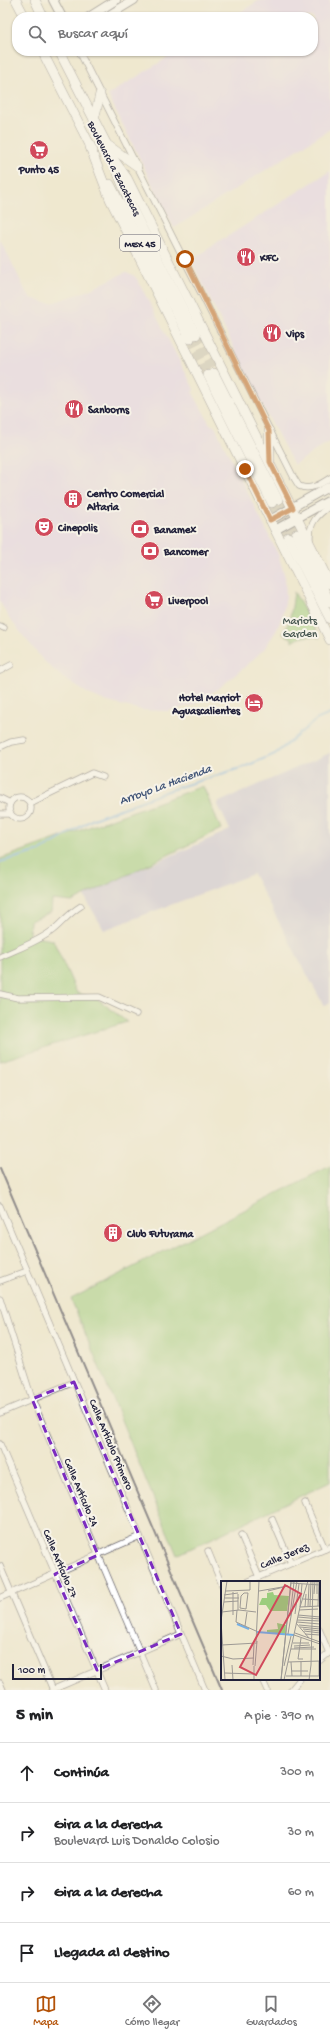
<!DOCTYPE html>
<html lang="es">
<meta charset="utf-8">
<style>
:root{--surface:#fff;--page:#f2f2f2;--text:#202124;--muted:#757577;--line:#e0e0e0;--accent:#b45309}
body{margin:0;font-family:"Gochi Hand",sans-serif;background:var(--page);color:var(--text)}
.scale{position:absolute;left:12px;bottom:10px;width:90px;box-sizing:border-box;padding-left:4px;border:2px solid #22223b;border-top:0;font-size:11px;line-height:14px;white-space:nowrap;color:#22223b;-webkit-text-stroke:3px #f7f3e8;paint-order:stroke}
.stop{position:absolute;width:12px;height:12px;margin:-9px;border:3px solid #b45309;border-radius:50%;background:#fff}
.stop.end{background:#b45309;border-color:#fff;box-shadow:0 1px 4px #0008}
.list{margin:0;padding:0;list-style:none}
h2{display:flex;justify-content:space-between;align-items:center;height:52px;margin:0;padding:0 16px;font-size:17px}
h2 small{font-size:13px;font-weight:400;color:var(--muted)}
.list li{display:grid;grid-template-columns:26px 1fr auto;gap:12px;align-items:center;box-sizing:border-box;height:60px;padding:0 16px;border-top:1px solid var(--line)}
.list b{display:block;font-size:15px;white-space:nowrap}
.list p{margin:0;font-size:13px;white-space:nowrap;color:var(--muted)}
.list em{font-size:13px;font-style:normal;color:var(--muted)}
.icon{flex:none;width:22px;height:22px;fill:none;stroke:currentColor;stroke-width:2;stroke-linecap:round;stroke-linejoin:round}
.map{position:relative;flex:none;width:330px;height:1690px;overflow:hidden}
.search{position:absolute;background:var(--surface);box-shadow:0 1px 3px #0004;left:12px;right:12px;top:12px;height:44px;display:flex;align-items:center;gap:10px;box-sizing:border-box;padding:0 14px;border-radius:16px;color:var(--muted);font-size:15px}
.sheet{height:292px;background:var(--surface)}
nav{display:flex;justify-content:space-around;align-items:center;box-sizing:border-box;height:56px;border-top:1px solid var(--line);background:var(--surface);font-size:11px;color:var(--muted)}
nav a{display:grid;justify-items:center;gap:2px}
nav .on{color:var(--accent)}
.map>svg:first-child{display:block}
</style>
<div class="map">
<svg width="330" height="1690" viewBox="0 0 330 1690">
<rect width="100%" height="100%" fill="#f7f3e8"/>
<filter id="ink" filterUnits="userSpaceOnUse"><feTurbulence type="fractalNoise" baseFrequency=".025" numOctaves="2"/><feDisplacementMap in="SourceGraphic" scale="8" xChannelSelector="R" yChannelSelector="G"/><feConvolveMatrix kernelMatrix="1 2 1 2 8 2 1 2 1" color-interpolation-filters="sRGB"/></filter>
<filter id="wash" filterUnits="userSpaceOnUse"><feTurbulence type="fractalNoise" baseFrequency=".012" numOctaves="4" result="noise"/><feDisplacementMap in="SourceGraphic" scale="16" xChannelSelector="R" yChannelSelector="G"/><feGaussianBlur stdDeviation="0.9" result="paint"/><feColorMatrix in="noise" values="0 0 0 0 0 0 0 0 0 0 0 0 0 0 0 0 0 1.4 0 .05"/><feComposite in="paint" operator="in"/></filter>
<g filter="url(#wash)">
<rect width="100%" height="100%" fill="#efe8cf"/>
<g fill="#e4d3f1">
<path d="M260 0H330V129L174 228 108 95 178 51H313V17H232Z"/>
<path d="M330 171V441L294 465 257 395 191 260Z"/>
<path d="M0 239 25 290 31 298 46 303H52L87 291 126 272 133 275 137 279 194 389 193 393 210 424 215 427 278 554 285 577 286 597 282 617 276 631 264 649 246 666 219 688 193 705 167 711 142 710 108 702 89 694 63 678 43 660 10 619 0 602Z"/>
</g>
<path fill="#c6c0d9" d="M330 753V1003L324 1006 253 874 104 930 83 894 230 830 217 803Z"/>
<g fill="#9bcd7d" stroke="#5e785c">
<path d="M294 592 320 638C311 635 300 636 292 642V638L283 634C291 622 292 606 294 592Z"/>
<path d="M203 786 221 829 72 902 52 900 51 912 30 921 29 936 53 940 77 993 99 1000 127 1022 0 1061V859Z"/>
<path d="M330 1166V1482L177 1555 71 1299Z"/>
</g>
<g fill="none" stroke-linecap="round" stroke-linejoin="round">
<path stroke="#74afe5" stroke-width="2" d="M0 862 40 851 93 819 176 788 244 767 275 754 316 720 330 714"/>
</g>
</g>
<g filter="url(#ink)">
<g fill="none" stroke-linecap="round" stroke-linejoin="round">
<g stroke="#c6c0b1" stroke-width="9" stroke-dasharray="9 4.5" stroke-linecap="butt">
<path d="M196 335 214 373"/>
<path d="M190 339 208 375"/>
<path d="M278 500 296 534"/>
<path d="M272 503 288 537"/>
</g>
<g stroke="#6a676f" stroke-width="7">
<g id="street">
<path d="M79 51 294 478 299 486C310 491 321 484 330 478"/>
<path d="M310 539C309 523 317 515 330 506"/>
<path d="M0 626 4 628"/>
<path d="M0 671 11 665"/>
<path d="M0 747 11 742 24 740"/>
<circle cx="20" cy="808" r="11"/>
<path d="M0 798 10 803"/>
<path d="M30 803 92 773 103 777"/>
<path d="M0 814H10"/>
<path d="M0 957C17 949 38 942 53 930 63 922 68 914 81 906"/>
<path d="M0 994 18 998 99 997 136 1014"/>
<path d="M0 1206 205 1690"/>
<path d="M0 1281 27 1271"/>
<path d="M0 1298 32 1399 156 1690"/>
<path d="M0 1413 74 1382"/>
<path d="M0 1444 105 1690"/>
<path d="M305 1503 325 1549"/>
<path d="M272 1519 291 1563"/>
<path d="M241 1535 259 1577"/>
<path d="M208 1551 222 1585"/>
<path d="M0 1566 53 1690"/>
<path d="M247 1582 330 1547"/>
<path d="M0 1598 140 1536"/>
<path d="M319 1629 329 1653"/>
<path d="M319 1661 330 1652"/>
<path d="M262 1679 267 1690"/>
<path d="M0 1683 3 1690"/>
<path d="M52 1690 181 1634"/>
<path d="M291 1690 300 1679"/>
</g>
</g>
<g stroke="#6a676f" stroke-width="10">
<g id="secondary">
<path d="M53 0 62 17"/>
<path d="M89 17 116 0"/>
<path d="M106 17 134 0"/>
<path d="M270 520 330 486"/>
<path d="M275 530 330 500"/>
</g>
</g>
<g stroke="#6a676f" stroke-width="10">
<g id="primary">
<path d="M16 0 25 17"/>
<path d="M35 0 43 17"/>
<path d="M42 51 93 151"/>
<path d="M59 51 106 143 131 206 196 335"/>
<path d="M94 120 100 94"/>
<path d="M106 144 137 166"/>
<path d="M90 147 110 199 330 640"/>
<path d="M112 157 127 178 330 584"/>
<path d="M110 184 190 339"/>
<path d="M214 373 278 500"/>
<path d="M208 375 272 503"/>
<path d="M269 431 270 459"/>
<path d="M296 534 330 602"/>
<path d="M288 537 330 619"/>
</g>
</g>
<use href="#street" stroke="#fff" stroke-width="5.5"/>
<use href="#secondary" stroke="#fff" stroke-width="8"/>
<use href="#primary" stroke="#fff" stroke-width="9"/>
<path stroke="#22223b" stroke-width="2" d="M0 1168 222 1690"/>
</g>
</g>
<g fill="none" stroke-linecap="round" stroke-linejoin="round" filter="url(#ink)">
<path stroke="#b45309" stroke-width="5" d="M185 259 269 431 270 462 293 508 270 520 245 469"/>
</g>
<path d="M0 0H330V1690H0ZM74 1382 181 1634 97 1670 55 1574 98 1555 32 1399Z" fill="#efe8cf" fill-opacity=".55" fill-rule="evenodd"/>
<path fill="none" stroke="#7b2cbf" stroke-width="3" stroke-dasharray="8 5" stroke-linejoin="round" d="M74 1382 181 1634 97 1670 55 1574 98 1555 32 1399Z"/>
<defs>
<g id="supermarket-disc" transform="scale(1)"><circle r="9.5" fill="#d1495b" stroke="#f7f3e8"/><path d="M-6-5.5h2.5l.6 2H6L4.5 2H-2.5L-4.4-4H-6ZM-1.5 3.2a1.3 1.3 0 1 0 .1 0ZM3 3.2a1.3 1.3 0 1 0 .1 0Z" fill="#fff"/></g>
<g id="restaurant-disc" transform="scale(1)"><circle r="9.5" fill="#d1495b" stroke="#f7f3e8"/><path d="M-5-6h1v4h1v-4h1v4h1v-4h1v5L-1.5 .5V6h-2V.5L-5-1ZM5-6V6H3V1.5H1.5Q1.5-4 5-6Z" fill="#fff"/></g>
<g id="building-disc" transform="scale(1)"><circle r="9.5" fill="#d1495b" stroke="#f7f3e8"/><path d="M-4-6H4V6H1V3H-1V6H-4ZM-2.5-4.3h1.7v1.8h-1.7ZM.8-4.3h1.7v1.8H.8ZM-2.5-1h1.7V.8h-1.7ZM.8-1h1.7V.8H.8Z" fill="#fff"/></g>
<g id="theatre-disc" transform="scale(1)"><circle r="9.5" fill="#d1495b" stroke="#f7f3e8"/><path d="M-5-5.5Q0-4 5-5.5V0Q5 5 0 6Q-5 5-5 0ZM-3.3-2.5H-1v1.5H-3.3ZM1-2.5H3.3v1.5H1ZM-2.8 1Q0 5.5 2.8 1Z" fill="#fff"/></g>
<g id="bank-disc" transform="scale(1)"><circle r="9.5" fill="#d1495b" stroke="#f7f3e8"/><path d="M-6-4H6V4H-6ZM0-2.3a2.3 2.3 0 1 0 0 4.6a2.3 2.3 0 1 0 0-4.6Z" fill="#fff"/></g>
<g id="hotel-disc" transform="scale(1)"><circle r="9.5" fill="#d1495b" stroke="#f7f3e8"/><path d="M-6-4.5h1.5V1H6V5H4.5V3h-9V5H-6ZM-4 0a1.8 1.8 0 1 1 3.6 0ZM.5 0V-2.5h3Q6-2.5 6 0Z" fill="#fff"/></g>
</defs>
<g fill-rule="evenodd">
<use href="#supermarket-disc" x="39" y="150"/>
<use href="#restaurant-disc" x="246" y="257"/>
<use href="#restaurant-disc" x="272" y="333"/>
<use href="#restaurant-disc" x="74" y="409"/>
<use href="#building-disc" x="73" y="499"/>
<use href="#theatre-disc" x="44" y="527"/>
<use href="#bank-disc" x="140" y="529"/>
<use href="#bank-disc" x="150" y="551"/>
<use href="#supermarket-disc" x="154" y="600"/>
<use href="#hotel-disc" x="254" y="703"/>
<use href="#building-disc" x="113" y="1233"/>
</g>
<g text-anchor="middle" stroke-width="4" stroke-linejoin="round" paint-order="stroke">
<rect fill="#f7f3e8" stroke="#62616f" stroke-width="1" x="120" y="235" width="40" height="16" rx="3"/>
<g font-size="10" font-weight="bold" fill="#22223b">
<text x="140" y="247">MEX 45</text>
</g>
<g font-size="11" fill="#22223b" stroke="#f7f3e8">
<text transform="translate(115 168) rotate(63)" y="4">Boulevard a Zacatecas</text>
<text transform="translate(112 1444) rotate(67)" y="4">Calle Artículo Primero</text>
<text transform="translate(82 1492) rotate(67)" y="4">Calle Artículo 24</text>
<text transform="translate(284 1555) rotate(-23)" y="4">Calle Jerez</text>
<text transform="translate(61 1563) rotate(67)" y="4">Calle Artículo 27</text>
</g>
<g font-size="11" font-weight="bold" fill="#22223b" stroke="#f7f3e8" text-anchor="start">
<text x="39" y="173" text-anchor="middle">Punto 45</text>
<text x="260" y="261">KFC</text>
<text x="286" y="337">Vips</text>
<text x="88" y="413">Sanborns</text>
<text x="87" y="497">Centro Comercial<tspan x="87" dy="13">Altaria</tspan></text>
<text x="58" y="531">Cinepolis</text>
<text x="154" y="533">Banamex</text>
<text x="164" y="555">Bancomer</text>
<text x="168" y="604">Liverpool</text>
<text x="240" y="701" text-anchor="end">Hotel Marriot<tspan x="240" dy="13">Aguascalientes</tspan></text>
<text x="127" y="1237">Club Futurama</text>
</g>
<g font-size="11" fill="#46554f" stroke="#f7f3e8">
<text x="300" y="624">Mariots<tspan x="300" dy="13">Garden</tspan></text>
</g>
<g font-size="12" font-style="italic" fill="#3f5376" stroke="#f7f3e8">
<text transform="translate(165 784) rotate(-20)" y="4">Arroyo La Hacienda</text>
</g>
</g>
<g transform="translate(221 1581)">
<rect width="99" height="99" fill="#efe8cf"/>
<path d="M52 11 53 14 68 15 66 30H49L45 24H38L41 17H46V12ZM56 42 65 44 64 54 46 51V49L57 48Z" fill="#9bcd7d"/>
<path fill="none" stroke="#74afe5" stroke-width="2" d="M16 43 28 48M36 51 73 54"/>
<path fill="none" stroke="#9d9994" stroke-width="1" d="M81 3 79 26 99 25M5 10 29 9V0M38 10 67 5M47 10 67 5M12 11V34M23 12H27L25 28 19 27 20 15ZM93 13 94 0M96 13V0M3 14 17 12M4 17H18M82 18 99 19M3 21 17 20M87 25 88 4M89 25 90 0M97 25 98 0M84 26 85 13M16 29 15 41 35 50M17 29V13M78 29 97 28M1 31 18 29 35 31M74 33 78 3M77 34 99 36M69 35 73 1M77 36 99 38M76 39 99 40M76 41 99 43M75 42 88 57M78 44 99 46M24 45 26 31M79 46 99 48M82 48 99 50M83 50 99 52M74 52 99 61M67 53 76 0M84 53 99 54M73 54 99 63M80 57 77 78H82M35 61 38 0M72 62H88M1 64 36 62M73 65 89 64M73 67 93 66M70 68H95M0 75 12 78 33 77M80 80V95M98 80V95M67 81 99 80M70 81 71 95M11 84 12 99M32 84 33 63M90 84 92 0M34 85 36 60M63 85 70 55M70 90H87M4 92 32 93M65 95H99M4 99 0 40 6 0M33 99V85M60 99 70 2 99 4M60 99 70 0M63 99 79 26 87 0M88 99 90 84"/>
<path fill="#d1495b" fill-opacity="0.15" stroke="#d1495b" stroke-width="2" d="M64 4 80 13 35 94 19 86Z"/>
<rect width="99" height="99" fill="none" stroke="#22223b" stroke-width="2"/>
</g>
</svg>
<div class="scale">100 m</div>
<div class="stop" style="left:185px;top:259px"></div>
<div class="stop end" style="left:245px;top:469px"></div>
<div class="search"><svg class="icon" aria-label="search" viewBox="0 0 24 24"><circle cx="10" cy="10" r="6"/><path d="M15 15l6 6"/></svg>Buscar aquí</div>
</div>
<section class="sheet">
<h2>5 min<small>A pie · 390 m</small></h2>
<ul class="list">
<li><svg class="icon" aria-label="ahead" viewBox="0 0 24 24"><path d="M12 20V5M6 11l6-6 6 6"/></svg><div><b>Continúa</b></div><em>300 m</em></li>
<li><svg class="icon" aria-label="right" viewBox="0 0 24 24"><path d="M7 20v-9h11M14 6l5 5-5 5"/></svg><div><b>Gira a la derecha</b><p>Boulevard Luis Donaldo Colosio</p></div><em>30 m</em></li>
<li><svg class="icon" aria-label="right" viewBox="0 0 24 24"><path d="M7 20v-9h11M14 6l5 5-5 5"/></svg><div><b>Gira a la derecha</b></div><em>60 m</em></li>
<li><svg class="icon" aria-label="arrive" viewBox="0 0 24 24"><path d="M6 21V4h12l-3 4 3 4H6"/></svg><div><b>Llegada al destino</b></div></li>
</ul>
</section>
<nav>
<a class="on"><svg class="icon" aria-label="map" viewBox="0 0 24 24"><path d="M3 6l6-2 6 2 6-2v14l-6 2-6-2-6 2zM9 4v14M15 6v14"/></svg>Mapa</a>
<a><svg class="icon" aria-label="directions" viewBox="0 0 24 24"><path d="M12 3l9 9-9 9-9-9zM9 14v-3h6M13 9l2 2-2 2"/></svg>Cómo llegar</a>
<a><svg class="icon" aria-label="saved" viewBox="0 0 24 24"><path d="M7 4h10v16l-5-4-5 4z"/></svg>Guardados</a>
</nav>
